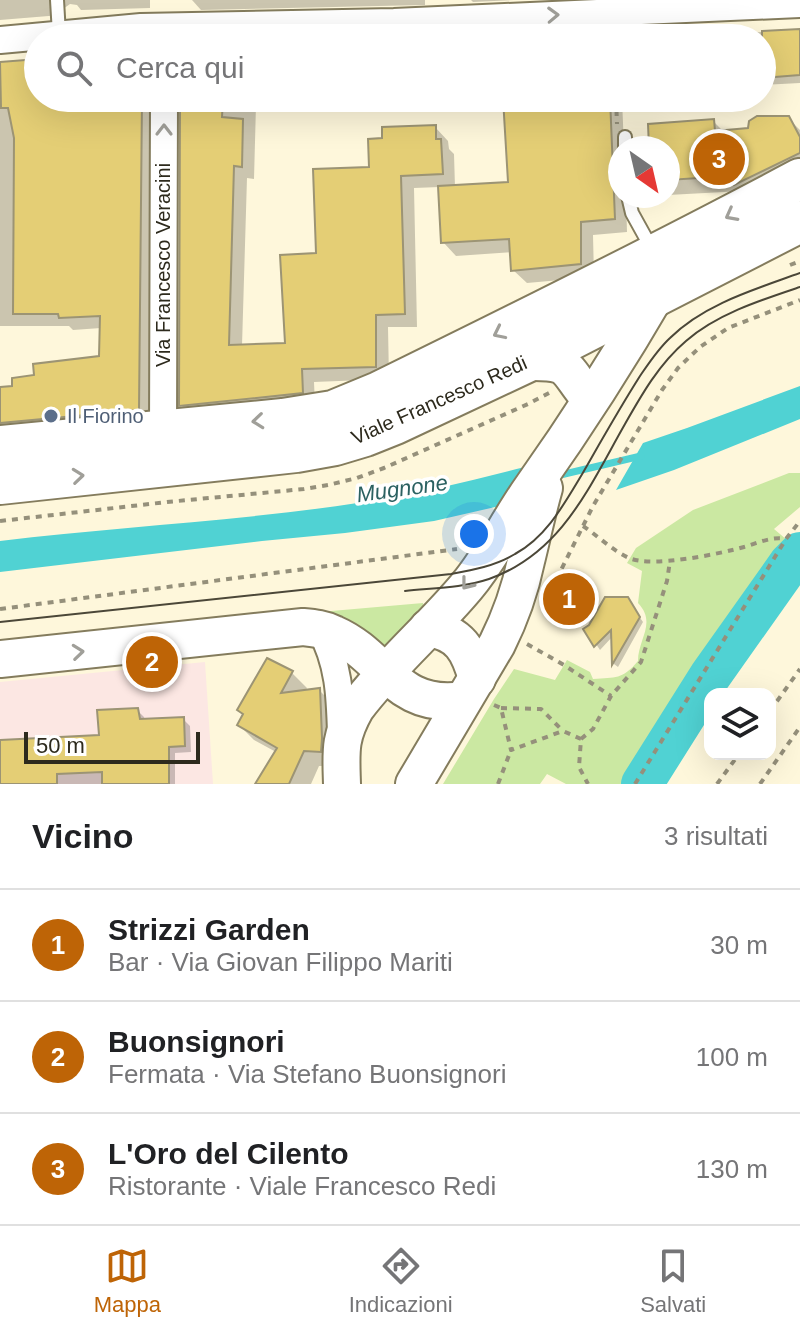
<!DOCTYPE html>
<html lang="it">
<meta charset="utf-8">
<style>
:root{--surface:#fff;--page:#f2f2f2;--text:#202124;--muted:#757577;--line:#e0e0e0;--accent:#be6406}
body{margin:0;font-family:Helvetica,sans-serif;background:var(--page);color:var(--text)}
.controls{position:absolute;right:24px;bottom:24px;display:grid;overflow:hidden;border-radius:16px;box-shadow:0 8px 32px #0002}
.controls button{width:72px;height:72px;display:grid;place-items:center;padding:0;border:0;border-bottom:2px solid var(--line);background:var(--surface);color:var(--text);font:40px sans-serif}
.compass{position:absolute;left:608px;top:136px;width:72px;height:72px;border-radius:50%;background:var(--surface);box-shadow:0 8px 32px #0002;rotate:146deg}
.scale{position:absolute;left:24px;bottom:20px;width:176px;box-sizing:border-box;padding-left:8px;border:4px solid #2d2a1d;border-top:0;font-size:22px;line-height:28px;white-space:nowrap;color:#2d2a1d;-webkit-text-stroke:6px #fff;paint-order:stroke}
.you{position:absolute;left:474px;top:534px;width:28px;height:28px;margin:-20px;border:6px solid #fff;border-radius:50%;background:#1a73e8;box-shadow:0 0 0 12px #1a73e833}
.badge{display:grid;place-items:center;width:52px;height:52px;border-radius:50%;background:var(--accent);color:#fff;font-size:26px;font-weight:700}
.pin{position:absolute;translate:-50% -50%;border:4px solid #fff;box-shadow:0 2px 8px #0006}
.list{margin:0;padding:0;list-style:none}
h2{display:flex;justify-content:space-between;align-items:center;height:104px;margin:0;padding:0 32px;font-size:34px}
h2 small{font-size:26px;font-weight:400;color:var(--muted)}
.list li{display:grid;grid-template-columns:52px 1fr auto;gap:24px;align-items:center;box-sizing:border-box;height:112px;padding:0 32px;border-top:2px solid var(--line)}
.list b{display:block;font-size:30px;white-space:nowrap}
.list p{margin:0;font-size:26px;white-space:nowrap;color:var(--muted)}
.list em{font-size:26px;font-style:normal;color:var(--muted)}
.icon{flex:none;width:44px;height:44px;fill:none;stroke:currentColor;stroke-width:2;stroke-linecap:round;stroke-linejoin:round}
.map{position:relative;flex:none;width:800px;height:784px;overflow:hidden}
.search{position:absolute;background:var(--surface);box-shadow:0 8px 32px #0002;left:24px;right:24px;top:24px;height:88px;display:flex;align-items:center;gap:20px;box-sizing:border-box;padding:0 28px;border-radius:44px;color:var(--muted);font-size:30px}
.sheet{height:440px;background:var(--surface)}
nav{display:flex;justify-content:space-around;align-items:center;box-sizing:border-box;height:112px;border-top:2px solid var(--line);background:var(--surface);font-size:22px;color:var(--muted)}
nav a{display:grid;justify-items:center;gap:4px}
nav .on{color:var(--accent)}
.map>svg:first-child{display:block}
</style>
<div class="map">
<svg width="800" height="784" viewBox="0 0 800 784">
<rect width="100%" height="100%" fill="#fef7db"/>
<path fill="#fce7e3" d="M205 662 213 784H0V682Z"/>
<g fill="#cbe8a2">
<path d="M789 473H800V507L774 529 793 545 633 784H566L547 774 540 784H443L494 699 514 669 555 680 567 660 590 672 593 679C616 677 622 680 638 661 638 639 657 623 638 603L642 571 627 563 636 548 693 510Z"/>
<path d="M423 603 424 609 393 638 387 651 297 614Z"/>
</g>
<g fill="#50d2d3">
<path d="M800 386V419L674 470 616 490 643 443 687 428Z"/>
<path d="M525 467 504 505 434 521 345 533 262 541 0 572V541C121 526 244 521 364 502 419 494 472 480 525 467Z"/>
</g>
<g fill="#0003">
<path d="M0 0H150V8L81 10 77 5 70 4 63 9 61 15 0 20Z"/>
<path d="M192 0H425V5L201 10Z"/>
<path d="M471 0H514L473 2Z"/>
<path d="M800 31V83L762 85V38H658V35Z"/>
<path d="M38 61V98H154L150 422 0 436V389L14 388 36 377 101 357V328L73 330 69 326H0V64Z"/>
<path d="M183 98H476L256 105 254 179 247 178 242 346 287 345 318 254 371 169 435 127 448 141 449 149 454 154 455 187 510 184 505 98H622L624 148H620V196H626L627 232 593 235 594 277 527 283 513 270 512 252 456 256 443 242 440 187 414 188 417 327H388L389 379 314 382 315 405 194 418 181 405Z"/>
<path d="M788 118 800 130V175L743 191 668 195V148H651L714 122 724 132 749 130Z"/>
<path d="M627 599 643 622 618 667 614 664 613 636 600 650 586 629Z"/>
<path d="M292 673 307 688 305 692 319 690 334 705 335 766H319L311 784H257L276 752 254 740 239 725Z"/>
<path d="M137 710 144 717 145 721 183 719 190 726 191 752 175 753V784H0V742L101 737Z"/>
</g>
<g fill="none" stroke-linecap="round" stroke-linejoin="round">
<path stroke="#50d2d3" stroke-width="7" d="M556 476 641 456"/>
<path stroke="#50d2d3" stroke-width="42" d="M642 784 710 676 790 563 800 553"/>
</g>
<g fill="#e4ce75" stroke="#9c9474" stroke-width="2">
<path d="M800 29V75L762 78V31Z"/>
<path d="M38 59V98H142L139 410 0 423V387L12 386V378L34 375 33 364 99 356 100 316 59 318 58 314H13L14 138 8 108H1L0 62Z"/>
<path d="M180 98H223L222 117 243 119 242 167 234 166 229 345 285 343 280 255 316 253 313 169 369 167 368 139 382 138V127L436 125V139H441L443 174 401 176 405 314 376 315V367L302 369 303 393 179 406Z"/>
<path d="M503 98H610L615 219 581 222V264L511 271 509 239 441 243 438 186 508 182Z"/>
<path d="M757 116H789L800 137V153L734 185 730 176 668 180V148H649L648 124 714 119 715 131 748 128 749 121Z"/>
<path d="M605 597H628L640 617 612 665 611 630 594 647 583 629 589 625Z"/>
<path d="M267 658 293 671 281 693 320 688 322 738 321 752 304 751 289 784H255L277 748 237 725 243 714 237 710Z"/>
<path d="M138 708 140 719 184 717 185 746 169 747V784H102V772L57 774V784H0V740L99 735 97 710Z"/>
</g>
<g fill="none" stroke-linecap="round" stroke-linejoin="round">
<g stroke="#847c5d" stroke-width="16">
<g id="lane">
<path d="M57 0 59 34"/>
<path d="M624 33V38"/>
<path d="M625 137V148"/>
<path d="M628 196 632 213 653 251"/>
</g>
</g>
<g stroke="#847c5d" stroke-width="30">
<g id="street">
<path d="M0 40 141 27 394 22 800 4"/>
<path d="M163 432 164 98"/>
<path d="M320 629C339 663 340 696 341 734"/>
</g>
</g>
<g stroke="#847c5d" stroke-width="40">
<g id="secondary">
<path d="M527 362C574 361 563 368 590 399"/>
<path d="M428 628C460 633 469 650 477 679"/>
<path d="M0 659 303 627C314 628 324 629 334 634 385 656 395 710 463 700"/>
<path d="M342 784C341 751 339 738 356 708 389 664 432 628 467 586 492 556 509 520 531 489 577 424 620 357 660 288"/>
<path d="M414 784 497 644C510 618 520 590 526 561 532 537 537 512 544 488"/>
</g>
</g>
<g stroke="#847c5d" stroke-width="44">
<g id="primary">
<path d="M0 446 283 419 333 411 379 392C520 323 661 253 800 179"/>
<path d="M0 484 296 452 335 445 365 436 395 424 527 362 800 222"/>
</g>
</g>
<g stroke="#95907b" stroke-width="4" stroke-dasharray="6 6" stroke-linecap="butt">
<path d="M616 98 617 124"/>
<path d="M790 265 800 261"/>
<path d="M0 521 167 502 304 489 328 485 357 478 384 468 528 404 549 393"/>
<path d="M583 526C598 536 613 551 629 558 652 568 719 554 744 547 758 543 772 536 786 539"/>
<path d="M551 590 593 506 662 390 678 368 700 347 728 328 800 300"/>
<path d="M0 609 457 549"/>
<path d="M527 644 564 665 611 696"/>
<path d="M494 705 501 708 511 750 563 731 581 739 579 767 588 784"/>
<path d="M501 708 541 709 563 731"/>
<path d="M770 711 800 669"/>
<path d="M581 739 593 729 611 696 641 662 667 581 670 561"/>
<path d="M498 784 511 750"/>
<path d="M635 784 786 539 800 521"/>
<path d="M717 784 739 754"/>
<path d="M760 784 800 727"/>
</g>
<use href="#lane" stroke="#fff" stroke-width="12"/>
<use href="#street" stroke="#fff" stroke-width="26"/>
<use href="#secondary" stroke="#fff" stroke-width="36"/>
<use href="#primary" stroke="#fff" stroke-width="40"/>
<g stroke="#4b4738" stroke-width="2">
<path d="M405 591C432 588 462 588 489 579 562 553 589 487 625 424 642 394 659 364 686 341 717 314 761 300 800 287"/>
<path d="M0 622 451 574C473 570 495 566 515 554 546 537 563 506 581 476 600 443 619 409 640 376 649 363 658 349 670 338 704 304 756 289 800 273"/>
</g>
</g>
<defs><path id="oneway-chevron" d="M-2-3.5L2.5 0L-2 3.5" fill="none" stroke-width="1.6" stroke-linecap="round" stroke-linejoin="round" transform="scale(2)"/></defs>
<g stroke="#a09f99">
<use href="#oneway-chevron" transform="translate(553 15) rotate(-2)"/>
<use href="#oneway-chevron" transform="translate(164 130) rotate(-90)"/>
<use href="#oneway-chevron" transform="translate(731 215) rotate(152)"/>
<use href="#oneway-chevron" transform="translate(499 333) rotate(154)"/>
<use href="#oneway-chevron" transform="translate(258 421) rotate(174)"/>
<use href="#oneway-chevron" transform="translate(78 476) rotate(-6)"/>
<use href="#oneway-chevron" transform="translate(467 584) rotate(128)"/>
<use href="#oneway-chevron" transform="translate(78 652) rotate(-6)"/>
</g>
<circle fill="#5c6f8a" stroke="#fff" stroke-width="3" cx="51" cy="416" r="8"/>
<g text-anchor="middle" stroke-width="7" stroke-linejoin="round" paint-order="stroke">
<g font-size="20" fill="#2d2a1d" stroke="#fff">
<text transform="translate(163 265) rotate(-90)" y="7">Via Francesco Veracini</text>
<text transform="translate(439 400) rotate(-24)" y="7">Viale Francesco Redi</text>
</g>
<g font-size="20" fill="#4e5e75" stroke="#fff" text-anchor="start">
<text x="67" y="423">Il Fiorino</text>
</g>
<g font-size="22" font-style="italic" fill="#2b6161" stroke="#fff">
<text transform="translate(402 488) rotate(-8)" y="8">Mugnone</text>
</g>
</g>
</svg>
<div class="controls">
<button><svg class="icon" aria-label="layers" viewBox="0 0 24 24"><path d="M12 4l9 5-9 5-9-5zM3 14l9 5 9-5"/></svg></button>
</div>
<svg class="compass" viewBox="-18 -18 36 36"><path d="M0-13l5 13h-10z" fill="#e53935"/><path d="M0 13l5-13h-10z" fill="#757577"/></svg>
<div class="scale">50 m</div>
<div class="you"></div>
<div class="pin badge" style="left:569px;top:599px">1</div>
<div class="pin badge" style="left:152px;top:662px">2</div>
<div class="pin badge" style="left:719px;top:159px">3</div>
<div class="search"><svg class="icon" aria-label="search" viewBox="0 0 24 24"><circle cx="10" cy="10" r="6"/><path d="M15 15l6 6"/></svg>Cerca qui</div>
</div>
<section class="sheet">
<h2>Vicino<small>3 risultati</small></h2>
<ul class="list">
<li><span class="badge">1</span><div><b>Strizzi Garden</b><p>Bar · Via Giovan Filippo Mariti</p></div><em>30 m</em></li>
<li><span class="badge">2</span><div><b>Buonsignori</b><p>Fermata · Via Stefano Buonsignori</p></div><em>100 m</em></li>
<li><span class="badge">3</span><div><b>L'Oro del Cilento</b><p>Ristorante · Viale Francesco Redi</p></div><em>130 m</em></li>
</ul>
</section>
<nav>
<a class="on"><svg class="icon" aria-label="map" viewBox="0 0 24 24"><path d="M3 6l6-2 6 2 6-2v14l-6 2-6-2-6 2zM9 4v14M15 6v14"/></svg>Mappa</a>
<a><svg class="icon" aria-label="directions" viewBox="0 0 24 24"><path d="M12 3l9 9-9 9-9-9zM9 14v-3h6M13 9l2 2-2 2"/></svg>Indicazioni</a>
<a><svg class="icon" aria-label="saved" viewBox="0 0 24 24"><path d="M7 4h10v16l-5-4-5 4z"/></svg>Salvati</a>
</nav>
